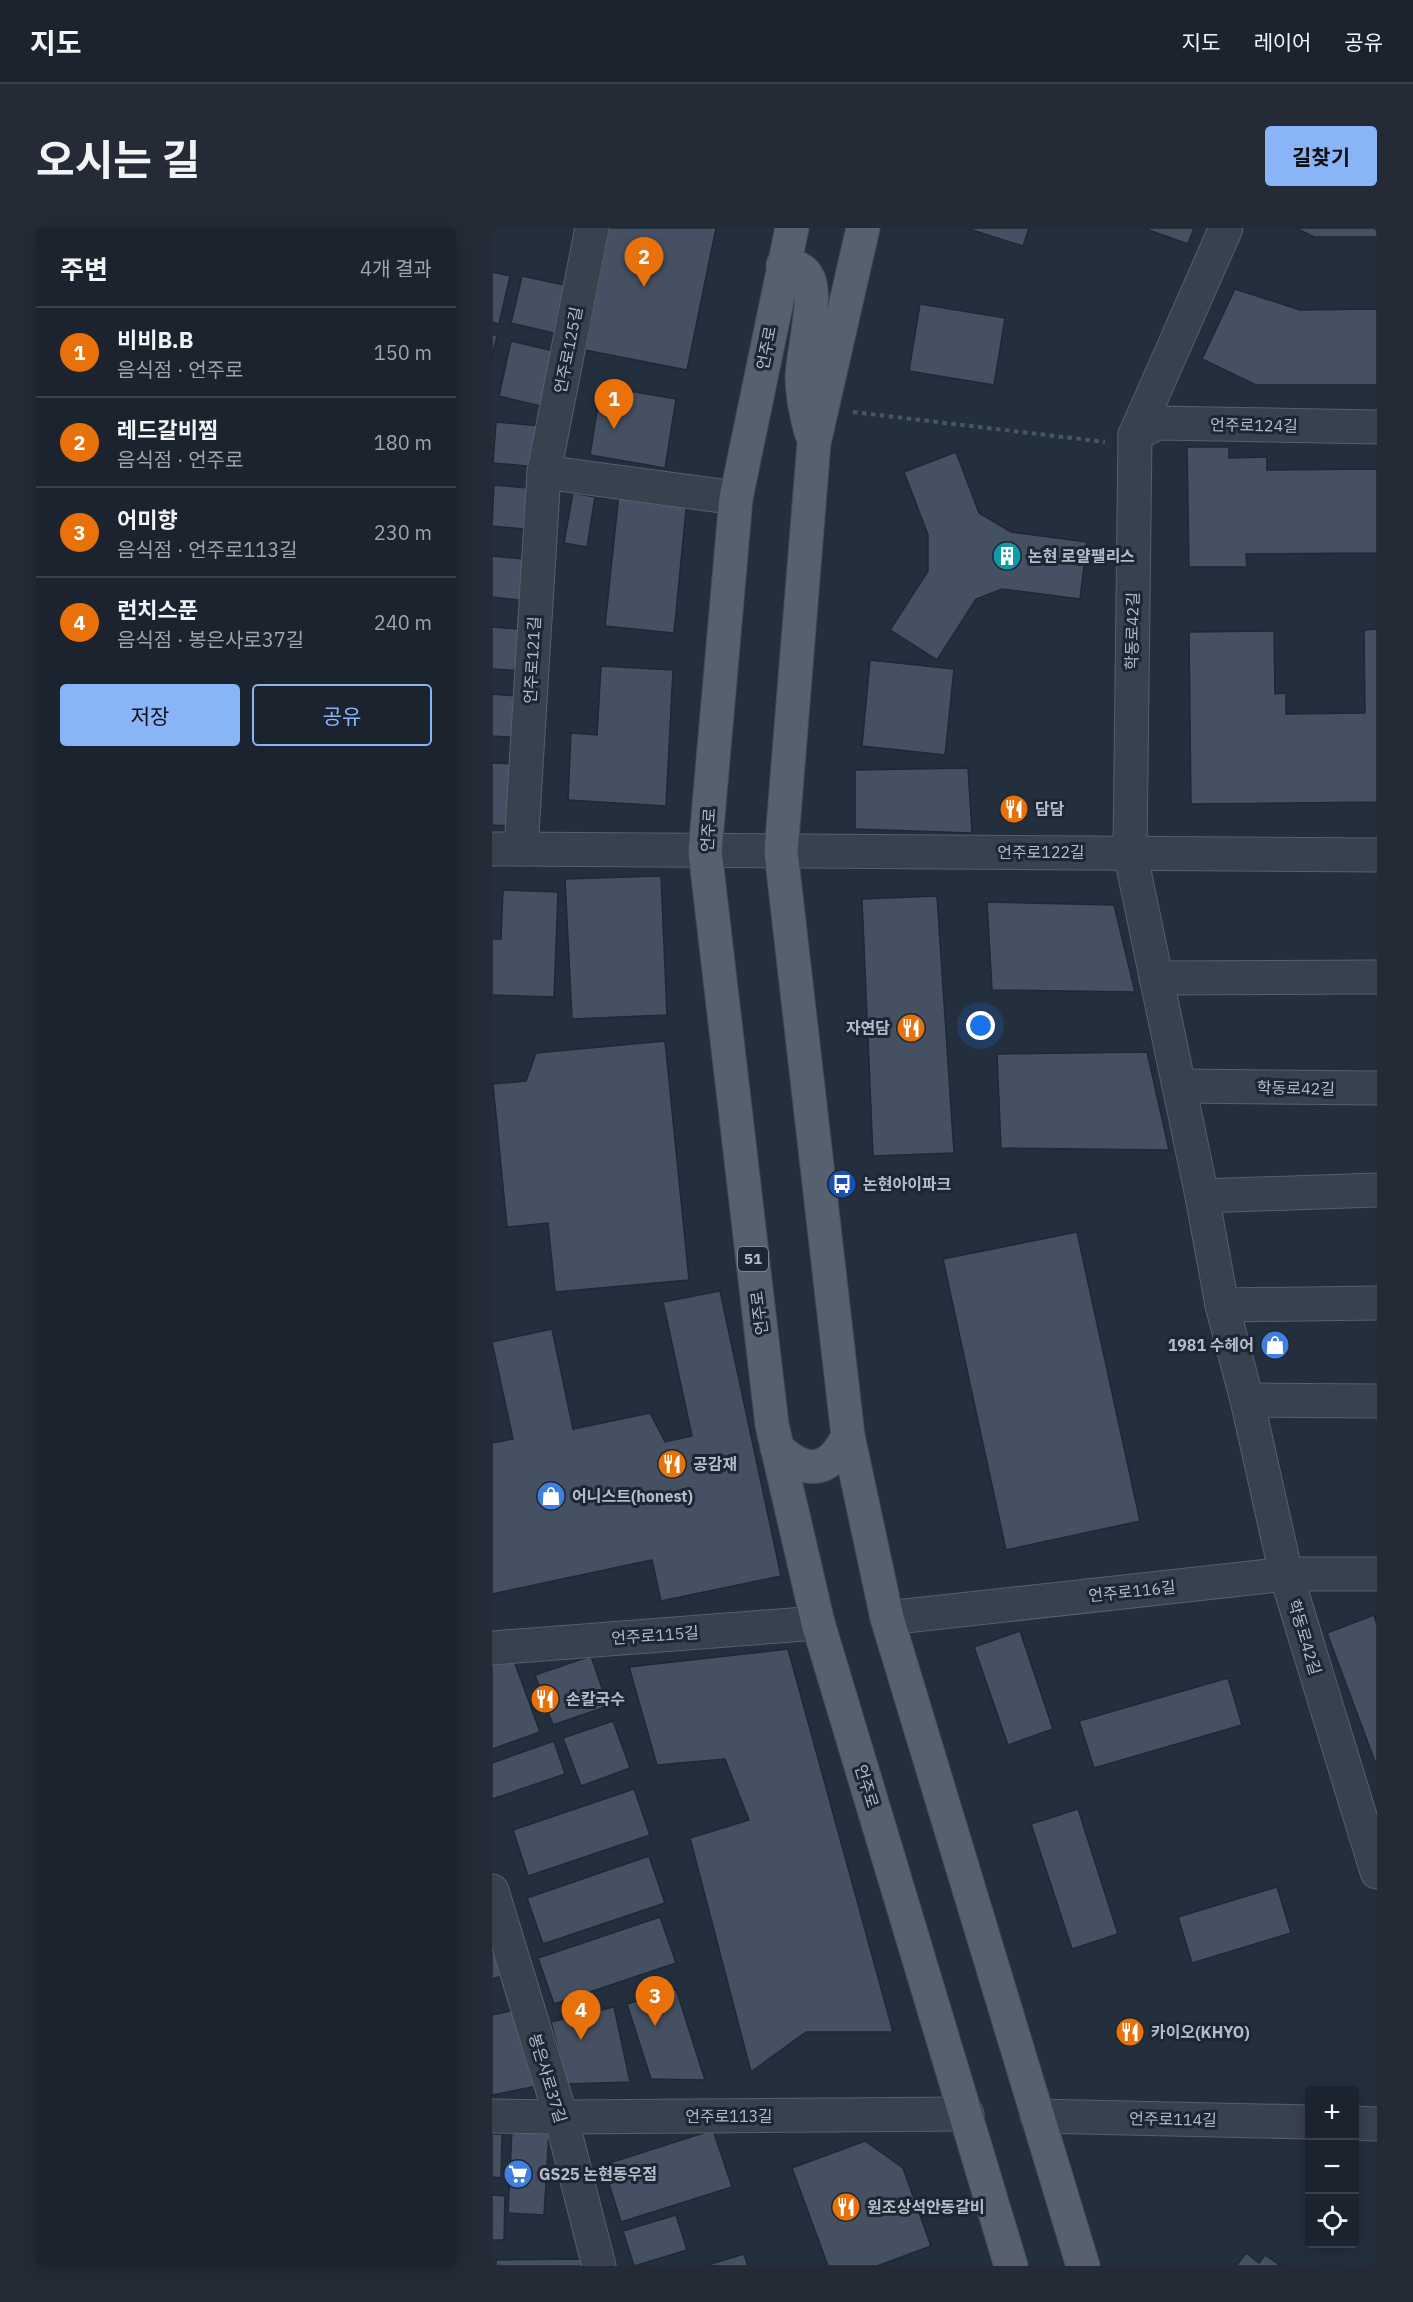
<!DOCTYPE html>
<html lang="ko">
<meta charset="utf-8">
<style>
:root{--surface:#1b232e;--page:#242b36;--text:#f1f3f6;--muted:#a0a4aa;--line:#39404a;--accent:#8ab4f8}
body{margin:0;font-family:"IBM Plex Sans","Noto Sans KR",sans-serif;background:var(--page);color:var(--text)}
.controls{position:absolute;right:18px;bottom:18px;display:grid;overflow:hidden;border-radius:6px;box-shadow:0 3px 15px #0003}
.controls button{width:54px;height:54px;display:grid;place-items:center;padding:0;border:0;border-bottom:2px solid var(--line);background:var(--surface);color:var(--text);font:30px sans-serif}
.you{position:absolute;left:489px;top:798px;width:21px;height:21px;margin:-15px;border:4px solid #fff;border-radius:50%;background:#1a73e8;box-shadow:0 0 0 9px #1a73e833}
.badge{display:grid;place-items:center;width:39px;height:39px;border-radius:50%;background:var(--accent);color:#fff;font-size:20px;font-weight:700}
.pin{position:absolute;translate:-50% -50px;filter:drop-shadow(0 2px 3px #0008)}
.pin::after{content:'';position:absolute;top:32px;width:21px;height:18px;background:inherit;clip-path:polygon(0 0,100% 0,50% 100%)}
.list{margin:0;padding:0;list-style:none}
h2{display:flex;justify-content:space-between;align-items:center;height:78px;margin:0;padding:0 24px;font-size:26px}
h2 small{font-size:20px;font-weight:400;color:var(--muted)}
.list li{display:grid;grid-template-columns:39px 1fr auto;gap:18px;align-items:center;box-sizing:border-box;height:90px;padding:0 24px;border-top:2px solid var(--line)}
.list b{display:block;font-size:22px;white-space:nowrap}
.list p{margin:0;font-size:20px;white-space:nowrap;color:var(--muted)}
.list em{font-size:20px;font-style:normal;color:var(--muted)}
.actions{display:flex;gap:12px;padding:18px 24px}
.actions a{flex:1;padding:14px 0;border:2px solid var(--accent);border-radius:6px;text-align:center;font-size:21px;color:var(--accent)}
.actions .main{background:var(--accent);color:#111}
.icon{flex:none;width:33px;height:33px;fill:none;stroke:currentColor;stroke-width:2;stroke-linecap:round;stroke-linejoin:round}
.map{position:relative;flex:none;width:885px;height:2038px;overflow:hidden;border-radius:6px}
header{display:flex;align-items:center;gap:36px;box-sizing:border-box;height:84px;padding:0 30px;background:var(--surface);border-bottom:2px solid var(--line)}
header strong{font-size:28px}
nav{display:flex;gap:33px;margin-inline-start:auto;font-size:21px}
.intro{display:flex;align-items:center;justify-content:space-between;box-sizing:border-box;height:144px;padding:0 36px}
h1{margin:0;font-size:42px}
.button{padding:15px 27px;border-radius:6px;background:var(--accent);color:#111;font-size:21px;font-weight:700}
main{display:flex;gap:36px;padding:0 36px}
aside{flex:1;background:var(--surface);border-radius:6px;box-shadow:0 3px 15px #0003}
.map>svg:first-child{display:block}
</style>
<header>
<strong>지도</strong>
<nav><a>지도</a><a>레이어</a><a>공유</a></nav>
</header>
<div class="intro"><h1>오시는 길</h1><a class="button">길찾기</a></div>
<main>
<aside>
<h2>주변<small>4개 결과</small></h2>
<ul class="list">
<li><span class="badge" style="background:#e8710a">1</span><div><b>비비B.B</b><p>음식점 · 언주로</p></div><em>150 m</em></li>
<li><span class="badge" style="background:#e8710a">2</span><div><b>레드갈비찜</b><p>음식점 · 언주로</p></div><em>180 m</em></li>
<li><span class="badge" style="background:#e8710a">3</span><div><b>어미향</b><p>음식점 · 언주로113길</p></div><em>230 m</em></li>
<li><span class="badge" style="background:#e8710a">4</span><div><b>런치스푼</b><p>음식점 · 봉은사로37길</p></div><em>240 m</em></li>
</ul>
<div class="actions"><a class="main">저장</a><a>공유</a></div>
</aside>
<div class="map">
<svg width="885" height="2038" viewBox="0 0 885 2038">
<rect width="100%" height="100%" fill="#242f3e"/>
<g fill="#455162" stroke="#1f2835" stroke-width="1.5">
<path d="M117 0H224L195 142 93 122Z"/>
<path d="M474 0H537L531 18Z"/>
<path d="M651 0H702L696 16Z"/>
<path d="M804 0H885V9H822Z"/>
<path d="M0 44 18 48 7 96 0 94Z"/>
<path d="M30 48 81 59 70 107 19 95Z"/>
<path d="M743 61 808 82 885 81V157H764L710 131Z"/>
<path d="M428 76 513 90 502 157 417 143Z"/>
<path d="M0 106 5 108 0 129Z"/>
<path d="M19 113 70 125 57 180 7 168Z"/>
<path d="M109 158 184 171 173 240 98 227Z"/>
<path d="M4 194 49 198 45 239 1 235Z"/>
<path d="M695 219H737V230L775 229V242L885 241V325L754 326 755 339H697Z"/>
<path d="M464 224 487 285 519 304 595 314 588 371 510 361 484 371 445 432 398 402 436 343V307L412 244Z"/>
<path d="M2 257 47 261 43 302 0 298Z"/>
<path d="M81 265 103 269 95 319 72 315Z"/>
<path d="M127 265 195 272 182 405 113 398Z"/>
<path d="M0 328 41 332 37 373 0 369Z"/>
<path d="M0 399 38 402 36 443 0 441Z"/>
<path d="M885 401V574L699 576 697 404 782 403 783 466 794 465V486L873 485 872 402Z"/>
<path d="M378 432 462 441 453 527 370 518Z"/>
<path d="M109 438 181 442 174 578 76 572 79 505 105 507Z"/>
<path d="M0 466 35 469 32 510 0 508Z"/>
<path d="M0 535 24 536 21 598 0 597Z"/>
<path d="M476 540 480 605 363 601V542Z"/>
<path d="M169 648 175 787 80 791 73 651Z"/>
<path d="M11 662 66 664 62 769 0 767V711H9Z"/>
<path d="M445 668 462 925 381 928 370 671Z"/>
<path d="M495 674 622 677 643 764 500 762Z"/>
<path d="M173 813 197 1052 63 1064 56 995 15 999 1 856 34 853 44 825Z"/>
<path d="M655 824 677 922 509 920 505 826Z"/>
<path d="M585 1004 648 1293 514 1322 451 1031Z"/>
<path d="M228 1063 289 1348 169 1373 160 1332 0 1366V1215L21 1211 0 1114 60 1101 81 1201 158 1185 173 1214 200 1208 171 1074Z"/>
<path d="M882 1387 885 1397V1539L835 1405Z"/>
<path d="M528 1403 561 1501 516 1517 482 1419Z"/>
<path d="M296 1421 401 1804H314L259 1844 198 1610 257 1592 233 1531 165 1537 137 1439Z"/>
<path d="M99 1428 116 1478 61 1497 43 1447Z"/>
<path d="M21 1430 48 1504 0 1521V1437Z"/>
<path d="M736 1450 750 1497 602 1540 587 1493Z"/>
<path d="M121 1493 138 1540 89 1558 71 1510Z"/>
<path d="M62 1513 73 1546 0 1571V1535Z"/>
<path d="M142 1561 158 1607 36 1648 21 1602Z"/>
<path d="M586 1581 626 1706 580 1721 539 1596Z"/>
<path d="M157 1628 173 1675 51 1716 35 1670Z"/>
<path d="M785 1659 799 1705 700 1735 686 1689Z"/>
<path d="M168 1689 184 1735 62 1776 46 1730Z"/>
<path d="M0 1709 19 1745 0 1751Z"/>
<path d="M184 1761 213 1852 159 1851 135 1776Z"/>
<path d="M122 1779 138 1854 75 1856 59 1794Z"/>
<path d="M28 1781 45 1858 0 1867V1787Z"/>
<path d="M20 1902 57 1904 52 1987 16 1985Z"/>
<path d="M221 1902 240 1959 129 1994 111 1937Z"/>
<path d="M0 1906H10L9 1950 0 1949Z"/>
<path d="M373 1913 411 1940 439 2018 385 2038H336L300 1940Z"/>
<path d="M0 1967 13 1968 12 2012H0Z"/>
<path d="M184 1987 195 2022 142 2038 131 2003Z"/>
<path d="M754 2025 767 2035 773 2027 789 2038H744Z"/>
<path d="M252 2026 256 2038H213Z"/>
<path d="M93 2031V2038H4V2032Z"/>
</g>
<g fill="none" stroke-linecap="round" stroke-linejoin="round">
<g stroke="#565f6c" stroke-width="35">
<g id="minor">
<path d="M734 0 643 207 638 624 710 968 730 1077 755 1172 794 1346 885 1644"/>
<path d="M643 207 665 195 885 199"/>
<path d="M52 244 244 270"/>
<path d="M0 621 885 627"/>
<path d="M29 621 52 244 100 0"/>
<path d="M664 750 885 749"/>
<path d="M687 858 885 860"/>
<path d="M710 968 885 962"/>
<path d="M730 1077 885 1075"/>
<path d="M755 1172 885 1173"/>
<path d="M395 1390 794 1346H885"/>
<path d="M0 1420 326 1395"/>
<path d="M0 1663 69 1889 107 2038"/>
<path d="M0 1888 69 1889 475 1886"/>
<path d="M545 1888 818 1894"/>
<path d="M862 1895 885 1896"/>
</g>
</g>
<g stroke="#414a57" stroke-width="35">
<g id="major">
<path d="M300 0 244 270 213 623 280 1197 326 1395 519 2038"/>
<path d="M371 0 322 215 289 624 356 1208 395 1390 591 2038"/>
<path d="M291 37C303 38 312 40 317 52 325 72 311 124 310 149 310 168 314 186 319 204"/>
<path d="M285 1220C314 1247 337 1246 356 1208"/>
</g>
</g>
<path stroke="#44595c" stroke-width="4" stroke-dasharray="4.5 4.5" stroke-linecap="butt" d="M361 184 613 214"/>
<use href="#minor" stroke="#38414e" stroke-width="33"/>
<use href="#major" stroke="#56606e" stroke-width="33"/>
</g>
<defs>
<g id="building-disc" transform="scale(1.5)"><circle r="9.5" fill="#0f9aa8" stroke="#1d2633"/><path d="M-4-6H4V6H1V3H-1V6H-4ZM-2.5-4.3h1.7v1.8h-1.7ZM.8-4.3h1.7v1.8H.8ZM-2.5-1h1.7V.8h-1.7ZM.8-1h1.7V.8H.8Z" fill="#fff"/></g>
<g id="restaurant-disc" transform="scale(1.5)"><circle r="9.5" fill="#e8710a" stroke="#1d2633"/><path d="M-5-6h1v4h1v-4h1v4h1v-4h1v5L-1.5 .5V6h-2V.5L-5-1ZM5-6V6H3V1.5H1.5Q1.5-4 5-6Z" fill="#fff"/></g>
<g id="bus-disc" transform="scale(1.5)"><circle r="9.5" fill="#1a4fb4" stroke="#1d2633"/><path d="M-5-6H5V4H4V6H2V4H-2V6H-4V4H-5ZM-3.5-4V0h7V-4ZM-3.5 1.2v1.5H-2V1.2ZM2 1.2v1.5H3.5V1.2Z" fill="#fff"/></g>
<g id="shop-disc" transform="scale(1.5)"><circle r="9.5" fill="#3f7fe0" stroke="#1d2633"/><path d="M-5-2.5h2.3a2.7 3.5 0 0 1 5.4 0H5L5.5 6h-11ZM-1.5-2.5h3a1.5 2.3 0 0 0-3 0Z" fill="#fff"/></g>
<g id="supermarket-disc" transform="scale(1.5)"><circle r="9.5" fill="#3f7fe0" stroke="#1d2633"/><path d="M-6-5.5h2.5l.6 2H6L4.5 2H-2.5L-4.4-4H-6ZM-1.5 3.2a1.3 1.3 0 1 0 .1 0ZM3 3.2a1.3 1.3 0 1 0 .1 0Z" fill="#fff"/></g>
</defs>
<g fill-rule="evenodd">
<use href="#building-disc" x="515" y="328"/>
<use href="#restaurant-disc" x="522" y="581"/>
<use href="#restaurant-disc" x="419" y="800"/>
<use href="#bus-disc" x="350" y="956"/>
<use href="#shop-disc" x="783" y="1117"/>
<use href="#restaurant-disc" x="180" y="1236"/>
<use href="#shop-disc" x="59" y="1268"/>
<use href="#restaurant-disc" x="53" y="1471"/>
<use href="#restaurant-disc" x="638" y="1804"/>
<use href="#supermarket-disc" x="26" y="1946"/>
<use href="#restaurant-disc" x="354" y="1979"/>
</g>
<g text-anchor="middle" stroke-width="6" stroke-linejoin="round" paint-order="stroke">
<rect fill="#1d2633" stroke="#878f9c" stroke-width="1.5" x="246" y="1019" width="30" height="24" rx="4.5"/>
<g font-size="15" font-weight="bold" fill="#b4bcc9">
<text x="261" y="1036">51</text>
</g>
<g font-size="16" fill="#b4bcc9" stroke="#1d2633">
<text transform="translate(274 120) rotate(-79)" y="6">언주로</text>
<text transform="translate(76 122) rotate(-79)" y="6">언주로125길</text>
<text transform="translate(762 197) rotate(1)" y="6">언주로124길</text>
<text transform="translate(640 403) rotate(-89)" y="6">학동로42길</text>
<text transform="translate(40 432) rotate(-87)" y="6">언주로121길</text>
<text transform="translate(216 602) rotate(-87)" y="6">언주로</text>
<text x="549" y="630">언주로122길</text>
<text transform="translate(804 860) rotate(1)" y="6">학동로42길</text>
<text transform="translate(267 1085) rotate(-97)" y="6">언주로</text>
<text transform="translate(640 1363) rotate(-6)" y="6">언주로116길</text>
<text transform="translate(163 1407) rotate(-4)" y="6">언주로115길</text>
<text transform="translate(813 1409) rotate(73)" y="6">학동로42길</text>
<text transform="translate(375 1558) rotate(73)" y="6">언주로</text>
<text transform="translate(56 1850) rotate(73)" y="6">봉은사로37길</text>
<text x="237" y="1894">언주로113길</text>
<text transform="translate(681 1891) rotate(1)" y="6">언주로114길</text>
</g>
<g font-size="16" font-weight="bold" fill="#b4bcc9" stroke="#1d2633" text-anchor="start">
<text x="536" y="334">논현 로얄팰리스</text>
<text x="543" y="587">담담</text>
<text x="398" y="806" text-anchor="end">자연담</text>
<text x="371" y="962">논현아이파크</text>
<text x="762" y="1123" text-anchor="end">1981 수헤어</text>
<text x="201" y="1242">공감재</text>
<text x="80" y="1274">어니스트(honest)</text>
<text x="74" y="1477">손칼국수</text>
<text x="659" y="1810">카이오(KHYO)</text>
<text x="47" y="1952">GS25 논현동우점</text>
<text x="375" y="1985">원조상석안동갈비</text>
</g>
</g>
</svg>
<div class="controls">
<button>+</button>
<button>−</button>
<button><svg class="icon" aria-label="locate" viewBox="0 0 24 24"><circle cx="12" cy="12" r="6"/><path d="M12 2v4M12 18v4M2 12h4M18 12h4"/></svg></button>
</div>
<div class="you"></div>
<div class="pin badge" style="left:122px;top:201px;background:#e8710a">1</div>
<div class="pin badge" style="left:152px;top:59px;background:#e8710a">2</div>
<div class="pin badge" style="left:163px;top:1798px;background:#e8710a">3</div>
<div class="pin badge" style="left:89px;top:1812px;background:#e8710a">4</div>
</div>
</main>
